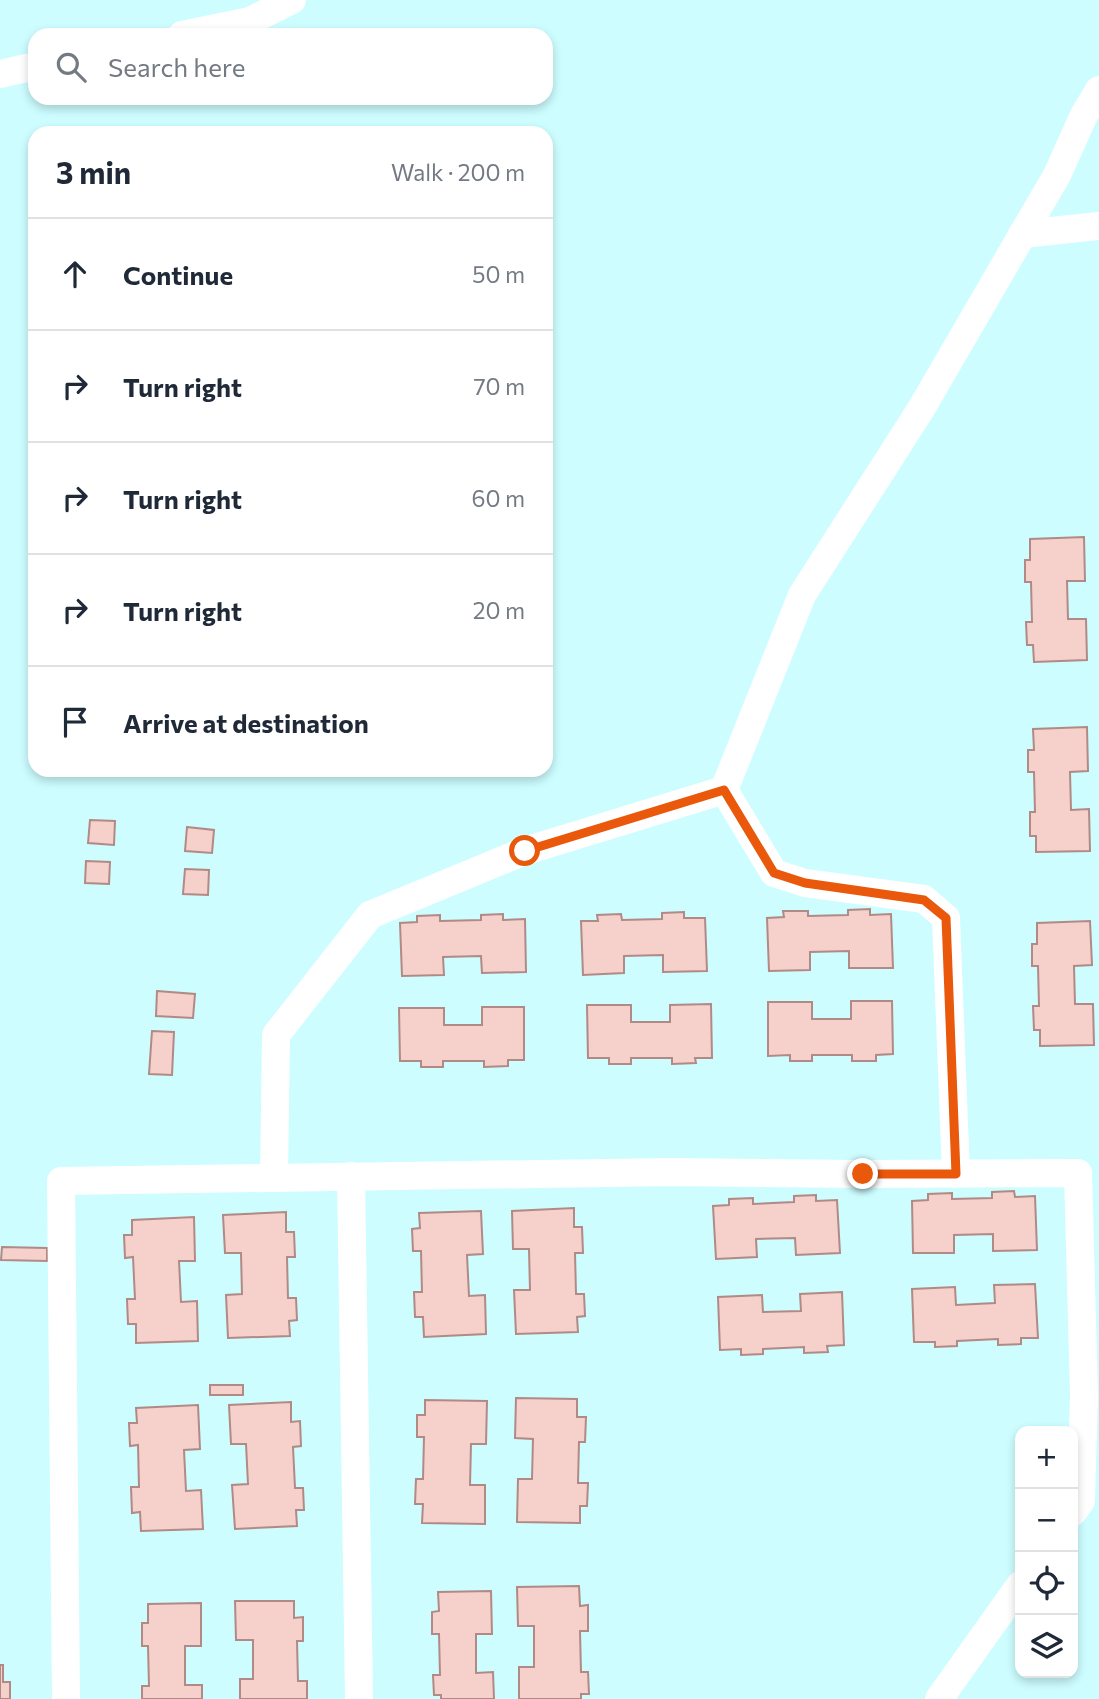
<!DOCTYPE html>
<meta charset="utf-8">
<style>
:root{--surface:#fff;--page:#f2f2f3;--text:#1f2937;--muted:#747a83;--line:#e0e1e3}
body{margin:0;font-family:Commissioner,sans-serif;background:var(--page);color:var(--text)}
.controls{position:absolute;right:21px;bottom:21px;display:grid;overflow:hidden;border-radius:14px;box-shadow:0 4px 10px #0003}
.controls button{width:63px;height:63px;display:grid;place-items:center;padding:0;border:0;border-bottom:2px solid var(--line);background:var(--surface);color:var(--text);font:35px sans-serif}
.stop{position:absolute;width:21px;height:21px;margin:-16px;border:5px solid #ea580c;border-radius:50%;background:#fff}
.stop.end{background:#ea580c;border-color:#fff;box-shadow:0 2px 7px #0008}
.list{margin:0;padding:0;list-style:none}
h2{display:flex;justify-content:space-between;align-items:center;height:91px;margin:0;padding:0 28px;font-size:30px}
h2 small{font-size:23px;font-weight:400;color:var(--muted)}
.list li{display:grid;grid-template-columns:46px 1fr auto;gap:21px;align-items:center;box-sizing:border-box;height:112px;padding:0 28px;border-top:2px solid var(--line)}
.list b{display:block;font-size:26px;white-space:nowrap}
.list em{font-size:23px;font-style:normal;color:var(--muted)}
.icon{flex:none;width:38px;height:38px;fill:none;stroke:currentColor;stroke-width:2;stroke-linecap:round;stroke-linejoin:round}
.map{position:relative;flex:none;width:1099px;height:1699px;overflow:hidden}
.search{position:absolute;background:var(--surface);box-shadow:0 4px 10px #0003;left:28px;top:28px;width:525px;height:77px;display:flex;align-items:center;gap:18px;box-sizing:border-box;padding:0 24px;border-radius:21px;color:var(--muted);font-size:26px}
.panel{position:absolute;background:var(--surface);box-shadow:0 4px 10px #0003;left:28px;top:126px;width:525px;height:651px;border-radius:21px}
.map>svg:first-child{display:block}
</style>
<div class="map">
<svg width="1099" height="1699" viewBox="0 0 1099 1699">
<rect width="100%" height="100%" fill="#cdfdff"/>
<g fill="#f6d0cb" stroke="#b18a85" stroke-width="2">
<path d="M1084 537 1085 581H1067L1068 619H1086L1087 660 1034 662 1033 645H1027L1026 622H1032L1031 582H1025V560H1030V539Z"/>
<path d="M1087 727 1088 771 1070 772 1071 810 1089 809 1090 851 1036 852V836H1030V812H1035L1034 772H1028V750H1034L1033 729Z"/>
<path d="M90 820 115 821 114 845 88 843Z"/>
<path d="M187 827 214 830 212 853 185 851Z"/>
<path d="M86 861 110 862 109 884 85 883Z"/>
<path d="M185 869 209 870 208 895 183 894Z"/>
<path d="M870 909V915L891 914 893 968H849V951L810 952V970L769 971 767 918 784 917 783 911H808V916L848 915V910Z"/>
<path d="M684 912V918H705L707 971 663 972V955L624 956V973L583 975 581 921H598L597 915 621 914 622 920 662 919V913Z"/>
<path d="M503 914V920L525 919 526 972 482 973 481 956 443 957 444 975 402 976 400 923 417 922V916L440 915V921L481 920V915Z"/>
<path d="M1090 921 1092 965 1074 966 1075 1004H1093L1094 1045 1040 1046V1030H1034L1033 1006H1039L1038 966H1032V944H1037V923Z"/>
<path d="M157 991 195 994 193 1018 156 1016Z"/>
<path d="M851 1001H892L893 1054 876 1055V1061H852V1055H812V1061H790V1055L768 1056V1002H812V1019H851Z"/>
<path d="M711 1004 712 1058H695L696 1063 672 1064V1058H631V1064H609V1058H588L587 1005H631V1022H670V1005Z"/>
<path d="M482 1007H524V1060H508V1066L484 1067V1061H443V1067H421V1061H400L399 1008H444V1025H482Z"/>
<path d="M152 1031 174 1032 172 1075 149 1074Z"/>
<path d="M1014 1191 1015 1197 1035 1196 1037 1250 993 1251V1234L954 1235V1253H913L912 1201 928 1200V1194L952 1193V1199L992 1198V1192Z"/>
<path d="M816 1195V1201L837 1200 840 1253 796 1255 795 1238 756 1239 757 1257 716 1259 713 1206 729 1205V1199L753 1198V1204L794 1202V1196Z"/>
<path d="M574 1208V1227H582L583 1253H575L576 1294H584L585 1316 577 1317 578 1332 516 1334 514 1290H530L529 1249H513L512 1211Z"/>
<path d="M481 1211 483 1254 467 1255 469 1296 485 1295 486 1334 424 1337 423 1317H415L414 1292H422L421 1251H413L412 1229 420 1228 419 1213Z"/>
<path d="M286 1212V1232H294L295 1257H287L288 1298H296L297 1320 289 1321 290 1336 228 1338 226 1295 242 1294 241 1253H225L223 1215Z"/>
<path d="M194 1217 195 1261H179L181 1302 197 1301 198 1341 136 1343V1324H128L127 1299H135L133 1257 125 1258 124 1235H132V1220Z"/>
<path d="M2 1247 47 1248V1261L1 1260Z"/>
<path d="M1035 1284 1038 1338H1021V1344L998 1345V1339L957 1341V1346L935 1347V1342H914L912 1289 955 1287 956 1305 995 1303 994 1285Z"/>
<path d="M842 1292 844 1345 827 1346 828 1352 804 1353V1347L763 1349V1354L741 1355V1349L720 1350 718 1297 762 1295 763 1312 801 1311 800 1294Z"/>
<rect x="210" y="1385" width="33" height="10"/>
<path d="M516 1398 577 1399V1417H586L585 1442H579L578 1483H588L587 1506H580V1523L517 1522 518 1479H532L533 1439 515 1438Z"/>
<path d="M425 1400 487 1401 486 1444H471L470 1485H485V1524L422 1523 423 1504H415L416 1479H423L424 1437H417V1415H425Z"/>
<path d="M291 1402V1422L300 1421 301 1446 293 1447 295 1488H303L304 1510H296L297 1526 235 1529 232 1485 248 1484 246 1444H231L229 1405Z"/>
<path d="M198 1405 200 1449 184 1450 186 1491 201 1490 203 1529 141 1531 140 1512 132 1513 131 1487H139L138 1445 130 1446 129 1423H137L136 1408Z"/>
<path d="M579 1586 580 1606 588 1605V1631H580L581 1672H588L589 1694H581V1699H519V1667H534V1626H518L517 1587Z"/>
<path d="M491 1591 492 1634H476V1673L493 1672 494 1699H441V1695H434L433 1675H440L439 1634H432V1612L439 1611 438 1592Z"/>
<path d="M235 1601H294V1618L303 1617V1641H297L298 1681H307V1699H240V1679H253V1640H236Z"/>
<path d="M201 1603V1646H185V1685H202V1699H142V1686H149L148 1646H142V1623H148V1604Z"/>
<path d="M0 1665H3V1682H10V1699H0Z"/>
</g>
<g fill="none" stroke-linecap="round" stroke-linejoin="round">
<g stroke="#fff" stroke-width="28">
<path d="M182 35 250 21 292 0"/>
<path d="M0 74 35 66"/>
<path d="M1022 234 1099 226"/>
<path d="M956 1174 946 918 924 899 805 883 774 873 724 790 802 595 921 409 1057 175 1084 115 1099 90"/>
<path d="M351 1176 359 1699"/>
<path d="M274 1178 276 1035 370 915 525 851 724 790"/>
<path d="M66 1699 61 1181 670 1172 863 1174 1078 1173 1084 1394 1081 1501 1073 1512"/>
<path d="M939 1699 1020 1585"/>
</g>
</g>
<g fill="none" stroke-linecap="round" stroke-linejoin="round">
<path stroke="#ea580c" stroke-width="9" d="M525 851 724 790 774 873 805 883 924 900 946 918 956 1174H863"/>
</g>
</svg>
<div class="controls">
<button>+</button>
<button>−</button>
<button><svg class="icon" aria-label="locate" viewBox="0 0 24 24"><circle cx="12" cy="12" r="6"/><path d="M12 2v4M12 18v4M2 12h4M18 12h4"/></svg></button>
<button><svg class="icon" aria-label="layers" viewBox="0 0 24 24"><path d="M12 4l9 5-9 5-9-5zM3 14l9 5 9-5"/></svg></button>
</div>
<div class="stop" style="left:525px;top:851px"></div>
<div class="stop end" style="left:863px;top:1174px"></div>
<div class="search"><svg class="icon" aria-label="search" viewBox="0 0 24 24"><circle cx="10" cy="10" r="6"/><path d="M15 15l6 6"/></svg>Search here</div>
<section class="panel">
<h2>3 min<small>Walk · 200 m</small></h2>
<ul class="list">
<li><svg class="icon" aria-label="ahead" viewBox="0 0 24 24"><path d="M12 20V5M6 11l6-6 6 6"/></svg><div><b>Continue</b></div><em>50 m</em></li>
<li><svg class="icon" aria-label="right" viewBox="0 0 24 24"><path d="M7 20v-9h11M14 6l5 5-5 5"/></svg><div><b>Turn right</b></div><em>70 m</em></li>
<li><svg class="icon" aria-label="right" viewBox="0 0 24 24"><path d="M7 20v-9h11M14 6l5 5-5 5"/></svg><div><b>Turn right</b></div><em>60 m</em></li>
<li><svg class="icon" aria-label="right" viewBox="0 0 24 24"><path d="M7 20v-9h11M14 6l5 5-5 5"/></svg><div><b>Turn right</b></div><em>20 m</em></li>
<li><svg class="icon" aria-label="arrive" viewBox="0 0 24 24"><path d="M6 21V4h12l-3 4 3 4H6"/></svg><div><b>Arrive at destination</b></div></li>
</ul>
</section>
</div>
